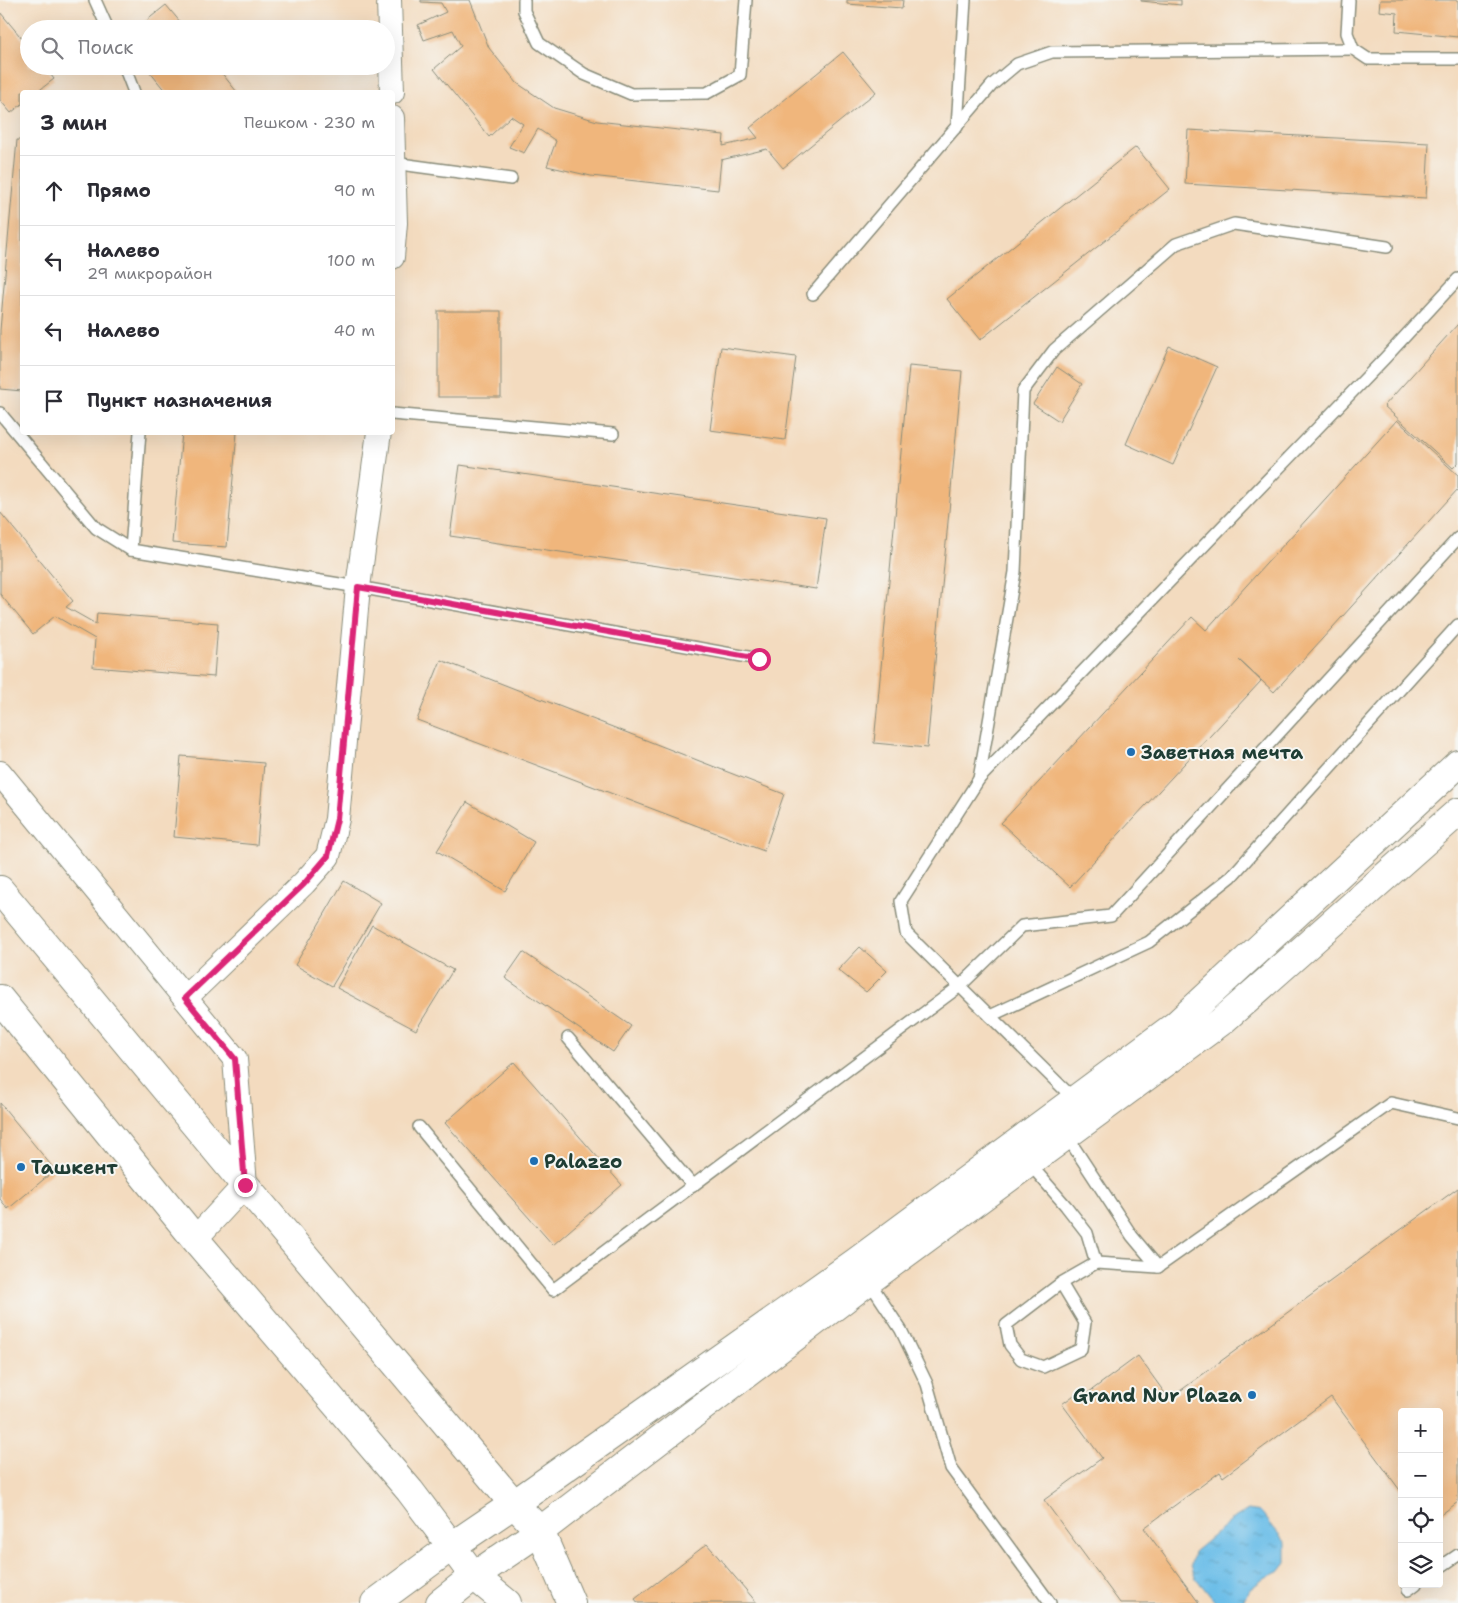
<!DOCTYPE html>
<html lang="ru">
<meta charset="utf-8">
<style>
:root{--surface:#fff;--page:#f2f2f3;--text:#2b2b33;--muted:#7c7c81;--line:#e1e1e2}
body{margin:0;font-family:"Shantell Sans",sans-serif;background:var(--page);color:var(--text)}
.controls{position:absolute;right:15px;bottom:15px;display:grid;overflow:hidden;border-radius:5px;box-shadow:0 5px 20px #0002}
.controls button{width:45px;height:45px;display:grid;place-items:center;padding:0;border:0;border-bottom:1px solid var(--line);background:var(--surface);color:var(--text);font:25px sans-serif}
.stop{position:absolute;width:15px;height:15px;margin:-11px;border:4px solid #db2777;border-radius:50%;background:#fff}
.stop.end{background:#db2777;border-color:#fff;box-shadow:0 1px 5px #0008}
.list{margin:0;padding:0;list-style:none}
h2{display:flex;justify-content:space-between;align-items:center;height:65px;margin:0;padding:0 20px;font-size:21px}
h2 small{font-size:16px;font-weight:400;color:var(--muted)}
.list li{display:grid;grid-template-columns:32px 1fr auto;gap:15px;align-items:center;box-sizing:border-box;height:70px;padding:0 20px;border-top:1px solid var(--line)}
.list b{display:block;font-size:19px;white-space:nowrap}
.list p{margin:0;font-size:16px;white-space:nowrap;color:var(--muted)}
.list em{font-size:16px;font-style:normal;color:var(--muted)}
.icon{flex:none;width:28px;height:28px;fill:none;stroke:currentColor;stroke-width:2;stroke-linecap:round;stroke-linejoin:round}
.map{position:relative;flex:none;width:1458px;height:1603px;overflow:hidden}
.search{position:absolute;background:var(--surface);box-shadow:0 5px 20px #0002;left:20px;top:20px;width:375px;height:55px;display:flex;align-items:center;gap:12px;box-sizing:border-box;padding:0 18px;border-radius:28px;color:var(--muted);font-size:19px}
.panel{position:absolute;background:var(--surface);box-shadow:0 5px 20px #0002;left:20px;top:90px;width:375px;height:345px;border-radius:5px}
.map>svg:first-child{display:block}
</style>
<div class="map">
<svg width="1458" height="1603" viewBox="0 0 1458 1603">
<defs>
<pattern id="water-ripples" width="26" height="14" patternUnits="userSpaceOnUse" patternTransform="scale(1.25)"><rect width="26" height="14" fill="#6cbee8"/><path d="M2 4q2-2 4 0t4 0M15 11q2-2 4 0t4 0" fill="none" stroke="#589cbd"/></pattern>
</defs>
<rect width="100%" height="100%" fill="#f6f6f2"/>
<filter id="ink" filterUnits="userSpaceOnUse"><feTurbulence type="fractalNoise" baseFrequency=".02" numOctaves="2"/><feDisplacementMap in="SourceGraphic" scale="10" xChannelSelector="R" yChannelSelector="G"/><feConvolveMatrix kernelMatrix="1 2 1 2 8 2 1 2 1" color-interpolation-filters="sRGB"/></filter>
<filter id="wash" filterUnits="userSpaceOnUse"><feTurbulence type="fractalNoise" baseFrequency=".0096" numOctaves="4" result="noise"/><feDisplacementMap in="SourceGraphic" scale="20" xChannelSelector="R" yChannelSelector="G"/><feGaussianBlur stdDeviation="1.12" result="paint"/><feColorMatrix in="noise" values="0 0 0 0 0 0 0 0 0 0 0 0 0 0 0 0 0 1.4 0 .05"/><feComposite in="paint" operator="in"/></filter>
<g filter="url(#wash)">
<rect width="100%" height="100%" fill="#f3dbbf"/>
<path fill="url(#water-ripples)" stroke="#467e8e" d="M1248 1510 1261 1512 1286 1543V1563L1279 1572 1266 1577 1249 1590 1244 1600 1239 1603H1216L1195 1577 1191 1565 1194 1552 1236 1517Z"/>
<g id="blocks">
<g fill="#f0b67c">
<path d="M421 0H470L489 48 517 83 554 108 597 121 724 135 723 146 758 138 750 128 843 52 876 92 783 168 767 149 721 160 718 190 591 176 547 166 556 141 538 129 524 153 509 147 523 124 511 116 489 137 434 69 461 46 453 30 424 40 418 25 446 12 441 3 421 2Z"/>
<path d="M847 0H903L902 8 847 4Z"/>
<path d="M1141 0H1181V5L1141 1Z"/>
<path d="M1380 0H1458V37L1396 31 1397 13 1379 11Z"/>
<path d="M166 5 186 29H136Z"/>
<path d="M0 12 29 47V66H44L54 79 37 92H22V104L11 113 0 100Z"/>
<path d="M145 66H216L237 92H166Z"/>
<path d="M1188 130 1429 143 1426 198 1185 184Z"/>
<path d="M17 140H22V391L0 389V330Z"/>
<path d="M1136 147 1170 189 980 340 947 299Z"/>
<rect x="438" y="311" width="63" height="86"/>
<path d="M1458 324V463L1453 468 1384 406Z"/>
<path d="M1169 346 1217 367 1173 465 1126 444Z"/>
<path d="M721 347 796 357 785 440 710 430Z"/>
<path d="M909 366 962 371 927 748 874 743Z"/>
<path d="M1057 367 1082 384 1059 421 1033 404Z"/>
<path d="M1397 420 1458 475V489L1274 692 1239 660 1261 681 1070 887 1001 823 1192 617 1206 630Z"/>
<path d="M182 432H237L227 547 172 543Z"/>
<path d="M460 465 826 518 816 589 450 536Z"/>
<path d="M0 512 73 601 66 607 96 624 97 613 218 623 214 677 93 667 95 639 55 616 33 634 0 594Z"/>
<path d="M441 660 784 794 764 851 417 720Z"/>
<path d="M181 756 264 763 257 845 174 837Z"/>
<path d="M467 802 534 842 505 891 437 851Z"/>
<path d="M344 881 381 903 332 986 295 965Z"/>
<path d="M372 925 453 970 416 1030 337 988Z"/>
<path d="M860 947 887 971 866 992 838 970Z"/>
<path d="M523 952 631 1026 613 1052 505 978Z"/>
<path d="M514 1062 622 1185 553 1245 445 1123Z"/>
<path d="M0 1103 55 1170 8 1209 0 1199Z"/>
<path d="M1458 1188V1502L1439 1516V1412H1402V1493L1331 1397 1223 1477 1220 1472 1144 1528 1199 1603H1120L1044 1500 1102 1458 1062 1404 1077 1393 1081 1398 1138 1356 1169 1399Z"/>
<path d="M707 1544 757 1603H638L635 1599Z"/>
</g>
</g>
</g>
<g filter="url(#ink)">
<use href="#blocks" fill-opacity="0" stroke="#898c7a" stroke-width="1"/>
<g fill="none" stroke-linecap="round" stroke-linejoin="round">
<g stroke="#898c7a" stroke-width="14">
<g id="service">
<path d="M95 0 108 29"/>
<path d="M524 0V11L539 43 584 74 631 94 707 93 740 75 746 0"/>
<path d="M1349 0 1347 33 1353 49 1368 59H1458"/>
<path d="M124 66 134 92"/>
<path d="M957 127 965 0"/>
<path d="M393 163 511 179"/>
<path d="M813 294 992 85 1017 64 1052 52 1353 49"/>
<path d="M0 413 96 528 131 550"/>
<path d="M392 414 613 434"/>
<path d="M140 432 131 550 358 587 759 659"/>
<path d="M979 779 1385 358 1458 279"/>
<path d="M990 1016 1149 942 1231 877 1458 625"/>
<path d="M568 1038 693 1186"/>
<path d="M1075 1100 906 933 901 901 979 779 1015 572 1023 391 1054 350 1176 244 1234 224 1387 247"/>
<path d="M419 1127 553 1290 960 986 1022 926 1111 916 1458 538"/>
<path d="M1066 1135 1132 1236 1158 1267 1391 1103 1458 1118"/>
<path d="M1028 1162 1066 1206 1087 1233 1096 1263 1061 1283 1006 1325 1010 1345 1021 1359 1043 1367 1081 1349 1085 1323 1061 1283"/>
<path d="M1096 1263 1158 1267"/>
<path d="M868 1280 901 1330 927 1384 951 1468 1050 1603"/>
<path d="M1439 1568 1458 1555"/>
<path d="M1408 1590 1416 1584"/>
</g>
</g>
<g stroke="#898c7a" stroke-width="26">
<g id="minor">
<path d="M389 0 392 92"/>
<path d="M392 118 395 223 392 257"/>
<path d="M0 773 235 1059 245 1185 195 1239"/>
<path d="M185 998 304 883 328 856 337 819 358 587 379 432"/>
</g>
</g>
<g stroke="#898c7a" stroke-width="30">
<g id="secondary">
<path d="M0 890 245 1185 514 1504 540 1531 571 1603"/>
<path d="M0 999 195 1239 410 1491 474 1576 507 1603"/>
<path d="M375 1603 452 1546 514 1504 856 1262 1176 1025 1458 764"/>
<path d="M440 1603 474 1576 540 1531 868 1281 1222 1021 1458 812"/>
</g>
</g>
<use href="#service" stroke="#fff" stroke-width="11"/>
<use href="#minor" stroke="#fff" stroke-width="24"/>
<use href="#secondary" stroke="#fff" stroke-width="28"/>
</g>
</g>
<g fill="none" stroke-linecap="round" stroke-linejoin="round" filter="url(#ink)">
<path stroke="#db2777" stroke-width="6" d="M245 1185 235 1059 185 998 304 884 328 856 337 819 358 587 759 659"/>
</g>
<g fill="#1f6fb2" stroke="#f6f6f2" stroke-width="2">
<circle cx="1131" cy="752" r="5"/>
<circle cx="534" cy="1161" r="5"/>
<circle cx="21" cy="1167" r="5"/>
<circle cx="1252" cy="1395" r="5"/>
</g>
<g text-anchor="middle" stroke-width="4" stroke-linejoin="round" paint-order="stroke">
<g font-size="19" font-weight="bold" fill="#1f3d34" stroke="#f6f6f2" text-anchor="start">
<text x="1141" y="759">Заветная мечта</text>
<text x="544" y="1168">Palazzo</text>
<text x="31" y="1174">Ташкент</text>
<text x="1242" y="1402" text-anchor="end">Grand Nur Plaza</text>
</g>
</g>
</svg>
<div class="controls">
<button>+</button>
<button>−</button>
<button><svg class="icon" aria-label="locate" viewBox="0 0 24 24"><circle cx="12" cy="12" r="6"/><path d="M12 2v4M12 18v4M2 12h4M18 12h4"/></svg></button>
<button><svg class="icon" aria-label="layers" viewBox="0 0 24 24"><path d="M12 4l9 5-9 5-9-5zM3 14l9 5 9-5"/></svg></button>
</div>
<div class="stop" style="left:759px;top:659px"></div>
<div class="stop end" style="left:245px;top:1185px"></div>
<div class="search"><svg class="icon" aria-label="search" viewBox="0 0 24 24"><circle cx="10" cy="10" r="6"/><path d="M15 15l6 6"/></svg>Поиск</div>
<section class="panel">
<h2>3 мин<small>Пешком · 230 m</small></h2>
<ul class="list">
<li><svg class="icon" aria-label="ahead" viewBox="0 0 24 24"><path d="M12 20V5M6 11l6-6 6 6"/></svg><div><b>Прямо</b></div><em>90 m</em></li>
<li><svg class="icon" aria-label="left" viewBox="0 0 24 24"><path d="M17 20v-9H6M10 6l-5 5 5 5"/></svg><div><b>Налево</b><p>29 микрорайон</p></div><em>100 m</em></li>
<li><svg class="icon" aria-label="left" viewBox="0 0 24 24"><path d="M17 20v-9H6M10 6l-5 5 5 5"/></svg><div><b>Налево</b></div><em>40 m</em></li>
<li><svg class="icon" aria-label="arrive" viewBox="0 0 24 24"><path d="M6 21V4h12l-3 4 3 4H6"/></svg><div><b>Пункт назначения</b></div></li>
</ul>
</section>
</div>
